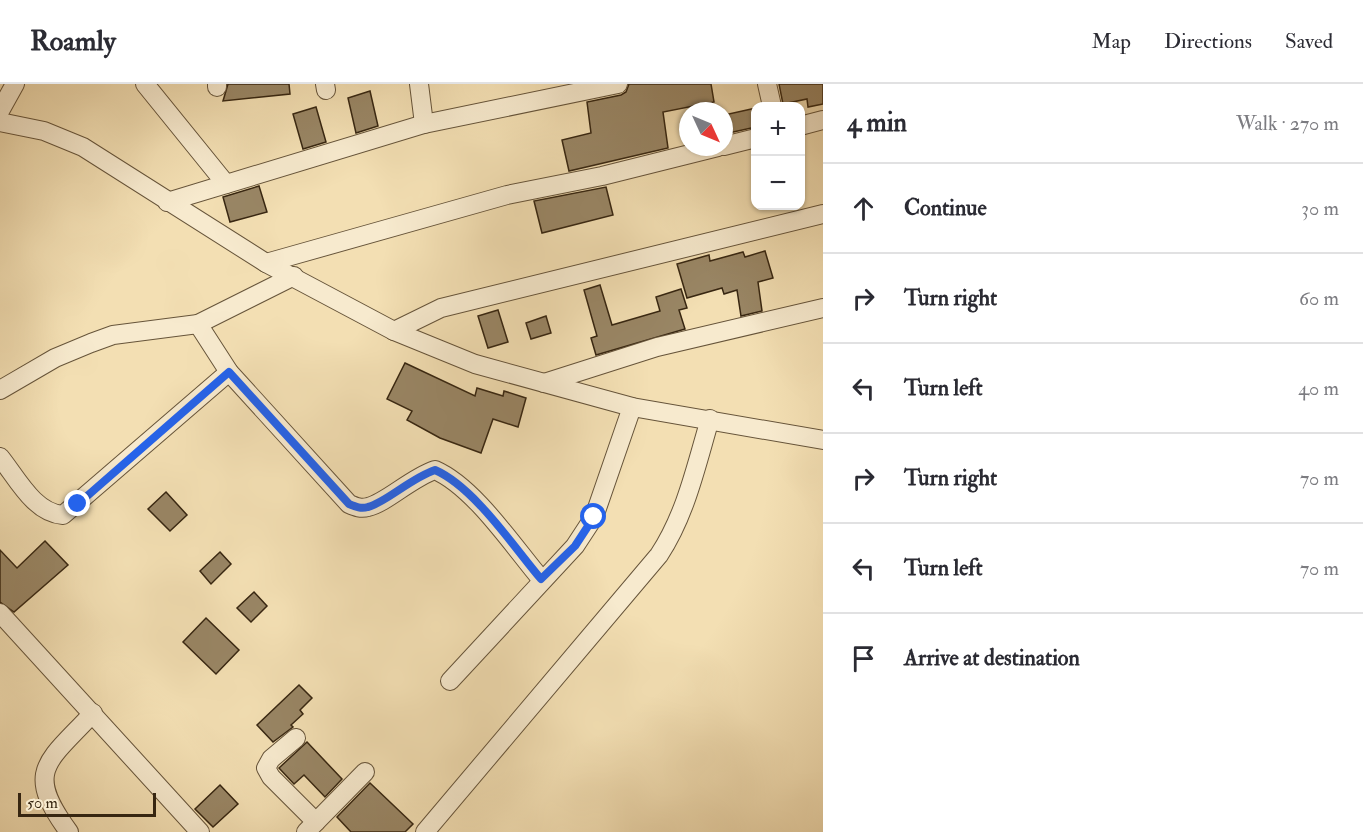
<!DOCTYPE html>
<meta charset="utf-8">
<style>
:root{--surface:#fff;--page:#f7f7f7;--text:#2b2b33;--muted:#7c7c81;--line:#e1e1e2}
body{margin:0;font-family:"IM FELL Double Pica",serif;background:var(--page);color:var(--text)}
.controls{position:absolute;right:18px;top:18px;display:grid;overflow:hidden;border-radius:12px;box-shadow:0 2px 4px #0004}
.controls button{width:54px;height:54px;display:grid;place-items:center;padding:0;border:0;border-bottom:2px solid var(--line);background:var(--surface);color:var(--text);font:30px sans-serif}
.compass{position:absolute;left:679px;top:18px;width:54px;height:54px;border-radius:50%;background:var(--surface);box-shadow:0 2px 4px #0004;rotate:134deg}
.scale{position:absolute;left:18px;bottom:15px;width:138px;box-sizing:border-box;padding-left:6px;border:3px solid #372611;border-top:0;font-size:16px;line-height:21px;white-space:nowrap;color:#372611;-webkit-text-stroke:4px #f7eace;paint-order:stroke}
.stop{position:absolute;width:18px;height:18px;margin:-14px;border:4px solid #2563eb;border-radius:50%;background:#fff}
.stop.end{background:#2563eb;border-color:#fff;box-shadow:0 2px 6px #0008}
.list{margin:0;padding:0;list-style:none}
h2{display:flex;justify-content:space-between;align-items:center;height:78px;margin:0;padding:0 24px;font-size:26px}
h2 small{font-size:20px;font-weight:400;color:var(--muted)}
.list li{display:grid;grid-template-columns:39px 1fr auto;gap:18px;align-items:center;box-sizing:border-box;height:90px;padding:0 24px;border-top:2px solid var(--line)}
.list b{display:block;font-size:22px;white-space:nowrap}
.list em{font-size:20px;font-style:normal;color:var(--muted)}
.icon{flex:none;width:33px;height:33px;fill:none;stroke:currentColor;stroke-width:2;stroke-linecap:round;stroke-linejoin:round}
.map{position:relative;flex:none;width:823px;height:748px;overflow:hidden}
header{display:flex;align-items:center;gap:36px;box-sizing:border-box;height:84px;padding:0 30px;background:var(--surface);border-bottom:2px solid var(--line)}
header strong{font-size:28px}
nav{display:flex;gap:33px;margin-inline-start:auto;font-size:21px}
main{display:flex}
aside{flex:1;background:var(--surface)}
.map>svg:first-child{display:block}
</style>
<header>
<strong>Roamly</strong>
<nav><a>Map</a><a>Directions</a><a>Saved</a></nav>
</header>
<main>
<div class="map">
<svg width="823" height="748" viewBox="0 0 823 748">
<rect width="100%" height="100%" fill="#f3dfb3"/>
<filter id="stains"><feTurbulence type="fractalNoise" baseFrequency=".00333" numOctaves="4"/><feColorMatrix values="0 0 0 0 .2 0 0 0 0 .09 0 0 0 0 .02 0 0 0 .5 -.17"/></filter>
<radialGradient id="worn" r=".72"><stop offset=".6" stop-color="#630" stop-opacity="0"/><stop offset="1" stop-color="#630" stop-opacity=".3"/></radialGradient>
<g fill="#998665" stroke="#372611" stroke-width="1.5">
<path d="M228 0H289L290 10 223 17Z"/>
<path d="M629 0H711L714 18 663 28 668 64 569 87 562 56 591 49 587 18 621 11 626 8Z"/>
<path d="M779 0H823V20L808 23 807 15 783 20Z"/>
<path d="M370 7 378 42 356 49 348 14Z"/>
<path d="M316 23 326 58 303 65 293 30Z"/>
<path d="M756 24V43L724 50V31Z"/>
<path d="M259 102 267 128 230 138 223 113Z"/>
<path d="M606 103 613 131 542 149 534 117Z"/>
<path d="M765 167 773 194 758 198 762 227 741 232 737 206 724 210 722 204 687 214 677 180 709 171 710 177 743 168 745 173Z"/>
<path d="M600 201 612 241 660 227 656 213 681 205 687 224 679 226 685 245 596 271 591 254 597 252 584 206Z"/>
<path d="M498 226 508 258 488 264 478 232Z"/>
<path d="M546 232 551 249 531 255 526 239Z"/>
<path d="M405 279 475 312 477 304 503 312 504 307 526 314 518 343 493 335 481 369 440 354 407 336 412 327 387 315Z"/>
<path d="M166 408 187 431 170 447 148 425Z"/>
<path d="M45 457 68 481 14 528 0 518V466L17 484Z"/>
<path d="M220 468 231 480 211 500 200 487Z"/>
<path d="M254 508 267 522 251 538 237 524Z"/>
<path d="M206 534 239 566 216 590 183 558Z"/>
<path d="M299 601 312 614 300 626 303 630 291 641 293 643 273 658 257 641Z"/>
<path d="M307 658 342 695 325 713 304 691 294 700 279 684Z"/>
<path d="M370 699 413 740 405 748H351L337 733Z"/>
<path d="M220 701 238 720 213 743 195 725Z"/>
</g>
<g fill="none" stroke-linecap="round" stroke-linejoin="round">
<g stroke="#66543a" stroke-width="20">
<g id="street">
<path d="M145 0 226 100"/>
<path d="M325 0 326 6"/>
<path d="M419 0 424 40"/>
<path d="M767 0 772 22"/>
<path d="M217 3V0"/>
<path d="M0 27 15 0"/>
<path d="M0 38 44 47 83 63 266 179 394 247 475 280 632 323 823 356"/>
<path d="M800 42 823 36"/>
<path d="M724 62 756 54"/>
<path d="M167 118 424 40 618 0"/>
<path d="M266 179 507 111 602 92 718 63"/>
<path d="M198 240 229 288 349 420C356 423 361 425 368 423 386 419 411 394 435 386 474 403 513 462 541 495"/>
<path d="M394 247 441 224 823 130"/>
<path d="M544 299 657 263 823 224"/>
<path d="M0 306 55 274 91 259 113 251 198 240 294 192"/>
<path d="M0 373C17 394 34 429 63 431L229 288"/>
<path d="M0 529 200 748"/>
<path d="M450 597 575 462 594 433 632 323"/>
<path d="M296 654 271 675 266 684 271 693 316 738"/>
<path d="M69 748C23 686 48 678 93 629"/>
<path d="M306 748 365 688"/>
<path d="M425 748 659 471C686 430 696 382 710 335"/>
</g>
</g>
<use href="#street" stroke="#f7eace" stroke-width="18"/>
</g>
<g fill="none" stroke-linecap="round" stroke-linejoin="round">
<path stroke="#2563eb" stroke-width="8" d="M78 420 229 288 349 420C356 423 361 425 368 423 385 419 411 394 435 386 474 403 513 462 541 495L575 462 594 433"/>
</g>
<rect width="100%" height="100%" filter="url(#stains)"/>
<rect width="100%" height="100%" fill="url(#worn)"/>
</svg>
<div class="controls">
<button>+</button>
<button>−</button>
</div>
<svg class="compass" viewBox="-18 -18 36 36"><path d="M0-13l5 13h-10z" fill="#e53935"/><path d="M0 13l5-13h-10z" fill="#7c7c81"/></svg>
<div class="scale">50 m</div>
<div class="stop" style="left:594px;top:433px"></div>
<div class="stop end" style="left:78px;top:420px"></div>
</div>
<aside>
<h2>4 min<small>Walk · 270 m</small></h2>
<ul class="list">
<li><svg class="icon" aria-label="ahead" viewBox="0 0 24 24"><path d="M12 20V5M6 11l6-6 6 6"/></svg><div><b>Continue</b></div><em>30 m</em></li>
<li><svg class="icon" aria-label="right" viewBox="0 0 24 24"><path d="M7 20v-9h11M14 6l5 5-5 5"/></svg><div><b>Turn right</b></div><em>60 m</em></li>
<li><svg class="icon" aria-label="left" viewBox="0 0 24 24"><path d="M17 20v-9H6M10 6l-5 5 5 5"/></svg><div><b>Turn left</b></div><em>40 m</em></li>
<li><svg class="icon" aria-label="right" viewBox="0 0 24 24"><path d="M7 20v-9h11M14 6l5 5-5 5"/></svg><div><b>Turn right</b></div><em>70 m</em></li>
<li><svg class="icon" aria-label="left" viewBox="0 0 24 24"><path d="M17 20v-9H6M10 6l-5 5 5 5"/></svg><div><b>Turn left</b></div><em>70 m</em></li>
<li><svg class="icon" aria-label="arrive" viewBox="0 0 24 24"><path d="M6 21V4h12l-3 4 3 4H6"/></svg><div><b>Arrive at destination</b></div></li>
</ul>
</aside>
</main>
